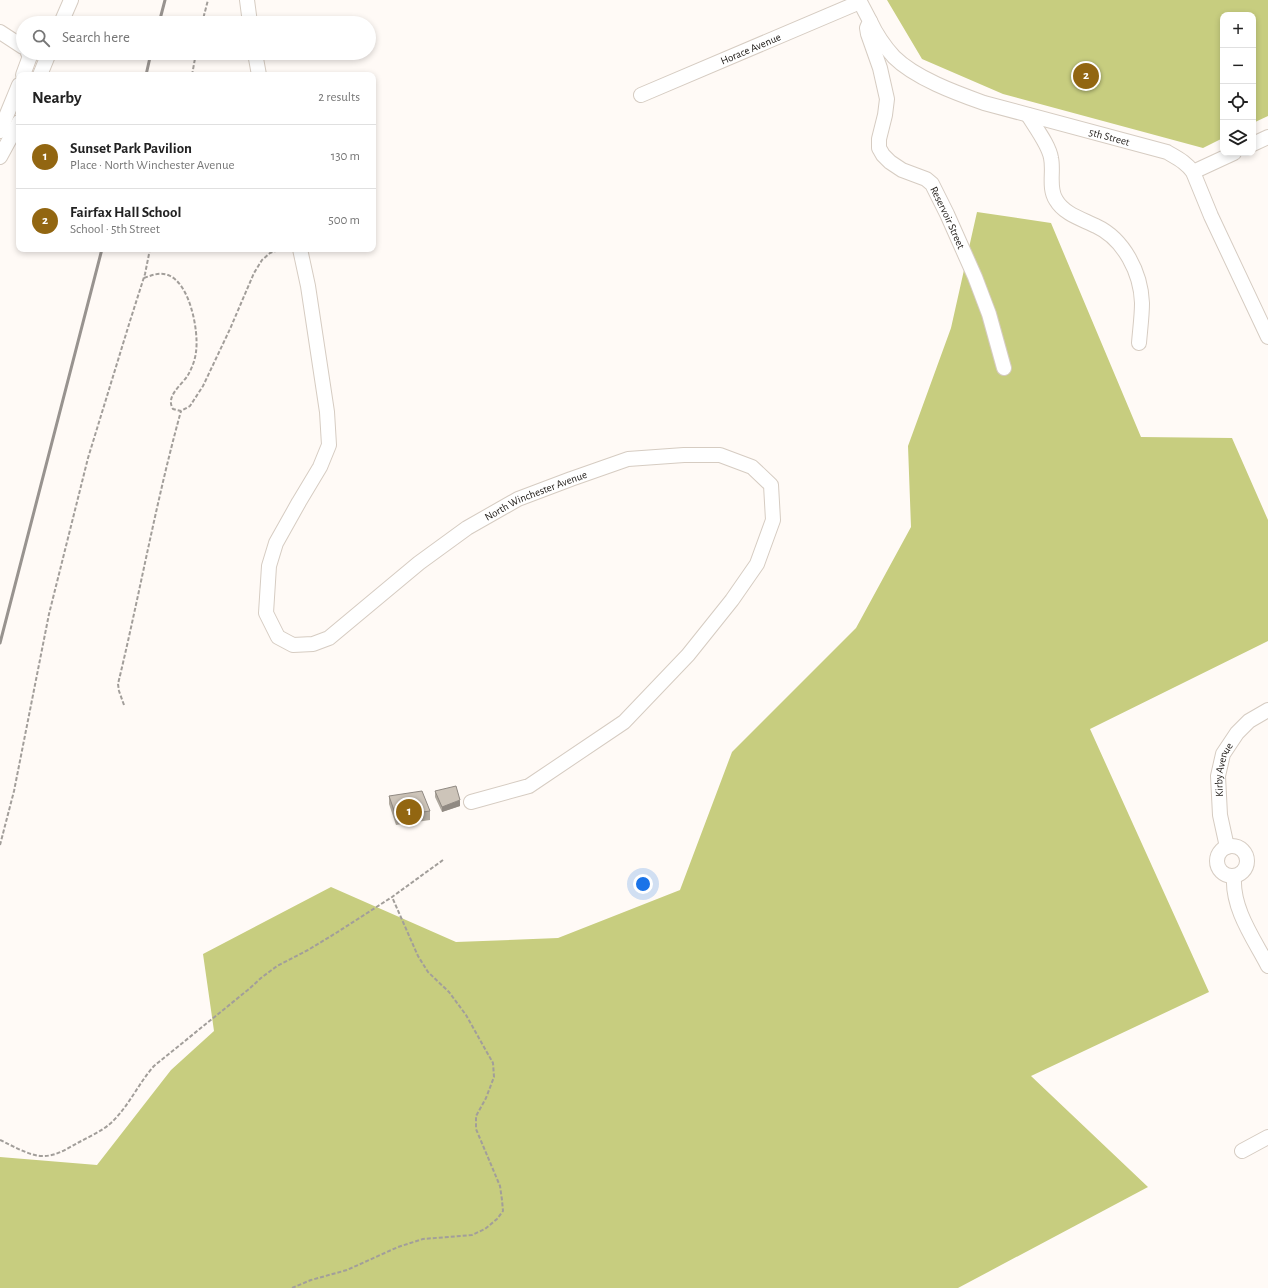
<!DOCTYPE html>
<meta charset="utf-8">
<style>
:root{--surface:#fff;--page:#f6f6f6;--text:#222;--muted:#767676;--line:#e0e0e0;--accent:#926611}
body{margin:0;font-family:"Alegreya Sans",sans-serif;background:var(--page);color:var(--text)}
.controls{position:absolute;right:12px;top:12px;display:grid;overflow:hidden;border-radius:8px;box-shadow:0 2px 6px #0003}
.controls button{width:36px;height:36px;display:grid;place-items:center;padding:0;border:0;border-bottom:1px solid var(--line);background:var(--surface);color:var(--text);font:20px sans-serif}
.you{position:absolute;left:643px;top:884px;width:14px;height:14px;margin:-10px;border:3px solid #fff;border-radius:50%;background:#1a73e8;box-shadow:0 0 0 6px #1a73e833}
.badge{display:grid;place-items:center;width:26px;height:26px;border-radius:50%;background:var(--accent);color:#fff;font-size:13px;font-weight:700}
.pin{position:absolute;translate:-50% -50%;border:2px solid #fff;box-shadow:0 1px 4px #0006}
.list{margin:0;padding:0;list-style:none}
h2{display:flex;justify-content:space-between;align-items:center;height:52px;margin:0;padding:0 16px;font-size:17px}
h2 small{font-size:13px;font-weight:400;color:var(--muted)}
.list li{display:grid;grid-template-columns:26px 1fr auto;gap:12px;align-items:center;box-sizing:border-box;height:64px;padding:0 16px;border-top:1px solid var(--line)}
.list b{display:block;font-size:15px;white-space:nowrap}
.list p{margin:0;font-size:13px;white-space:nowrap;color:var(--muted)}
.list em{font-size:13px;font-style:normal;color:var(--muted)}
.icon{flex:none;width:22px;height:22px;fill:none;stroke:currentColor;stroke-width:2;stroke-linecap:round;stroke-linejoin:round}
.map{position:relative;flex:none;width:1268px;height:1288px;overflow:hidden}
.search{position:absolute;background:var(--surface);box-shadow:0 2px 6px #0003;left:16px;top:16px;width:360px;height:44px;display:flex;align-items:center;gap:10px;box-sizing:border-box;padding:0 14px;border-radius:22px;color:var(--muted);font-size:15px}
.panel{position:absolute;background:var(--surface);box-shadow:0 2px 6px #0003;left:16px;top:72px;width:360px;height:180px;border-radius:8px}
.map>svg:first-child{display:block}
</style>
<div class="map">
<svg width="1268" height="1288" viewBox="0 0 1268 1288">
<rect width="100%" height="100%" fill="#fffaf6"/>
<g fill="#c7cd7f">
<path d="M887 0H1268V116L1253 123V15H1223V138L1203 148 1003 94 922 59Z"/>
<path d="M977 212 1051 223 1141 437 1232 438 1268 520V641L1090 729 1209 992 1031 1076 1148 1187 958 1288H0V1157L97 1165 171 1070 214 1031 203 954 331 887 456 942 558 938 680 890 732 752 856 628 911 527 908 446 951 328Z"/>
</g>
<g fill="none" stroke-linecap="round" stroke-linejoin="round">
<g stroke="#d6ccc2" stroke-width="16">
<g id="minor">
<path d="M247 0 250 23"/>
<path id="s1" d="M859 0 870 21 867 28 868 34 880 68 887 99 885 115 879 139V148L883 155 890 162 902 170 926 179 932 184 947 214 975 277 989 314 1004 368"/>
<path id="s2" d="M870 21C876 34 884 46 894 57 915 78 956 93 984 103L1167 152C1177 158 1186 162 1193 172L1211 216 1268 337"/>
<path d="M61 23 71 0"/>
<path d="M0 32 23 47"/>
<path d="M255 53 259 75"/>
<path d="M23 75 30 56 28 53"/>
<path d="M40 75 49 53"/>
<path id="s3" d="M641 95 860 2"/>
<path d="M1028 115C1035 127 1049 145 1051 158 1054 171 1048 188 1056 200 1064 214 1082 219 1096 226 1124 239 1141 273 1142 303 1142 316 1140 330 1139 343"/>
<path d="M0 131 19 85"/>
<path d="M1253 144 1268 137"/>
<path d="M0 157 19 122"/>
<path d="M1193 172 1234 153"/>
<path id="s4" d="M300 249 308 286 327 412 329 445 320 467 299 502 276 543 269 566 266 613 278 637 293 645 313 644 329 638 419 563 467 528 518 499 571 479 628 459 684 455H720L752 467 771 485 773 520 757 564 732 600 688 655 624 722 529 786 471 802"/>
<circle cx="1232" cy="861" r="15"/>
<path id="s5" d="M1227 847 1220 815 1218 776 1223 754 1237 733 1249 721 1268 710"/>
<path d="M1234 877C1232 909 1254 939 1268 966"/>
<path d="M1242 1151 1268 1137"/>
</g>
</g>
<g stroke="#a29e9a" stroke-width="2" stroke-dasharray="4 2" stroke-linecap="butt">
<path d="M202 23 208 0"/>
<path d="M192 75 196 53"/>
<path d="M144 278C152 275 160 272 168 275 190 283 199 331 196 352 195 360 192 368 188 375 182 385 165 396 173 409L181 411 190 406 203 386 230 329 254 273 262 260 270 253 281 249"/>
<path d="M124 705 119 691 118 684C140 593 156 501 181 411"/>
<path d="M0 845 14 791 49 614 88 458 130 321 145 274 150 249"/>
<path d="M0 1140C13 1146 26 1154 40 1156 53 1157 63 1151 74 1145 86 1138 101 1132 111 1123 129 1106 138 1084 154 1066L249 989 261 978 277 966 308 950 336 933 392 897 443 860"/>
<path d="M292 1288 311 1280 347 1270 398 1247 423 1239 472 1235 485 1229 497 1219 503 1211 502 1200 500 1186 476 1129V1116L486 1098 494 1077 493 1063 466 1015 449 992 428 972 418 956 392 897"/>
</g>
<use href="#minor" stroke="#fff" stroke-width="14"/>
<g stroke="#98938f" stroke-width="3">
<path d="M159 23 165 0"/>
<path d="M146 75 151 53"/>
<path d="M0 643 102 249"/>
</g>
</g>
<g fill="#b0a99f">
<path d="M435 791 460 806 442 812 435 797Z"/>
<path d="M389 796 430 811V820L396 825 389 804Z"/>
</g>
<path fill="#908982" d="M460 800V806L442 812V807Z"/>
<g fill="#cdc4b9" stroke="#908982">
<path d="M456 786 460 800 442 807 435 791Z"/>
<path d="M422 791 430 811 396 816 389 796Z"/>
</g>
<g text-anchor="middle" stroke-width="4" stroke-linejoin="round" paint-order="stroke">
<g font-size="11" fill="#1e1a16" stroke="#fff">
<text dy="4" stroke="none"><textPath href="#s3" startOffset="119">Horace Avenue</textPath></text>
<text dy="4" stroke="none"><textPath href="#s2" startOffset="275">5th Street</textPath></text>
<text dy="4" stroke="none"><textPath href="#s1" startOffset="258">Reservoir Street</textPath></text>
<text dy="4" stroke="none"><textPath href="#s4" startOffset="715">North Winchester Avenue</textPath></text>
<text dy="4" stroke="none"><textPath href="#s5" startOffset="79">Kirby Avenue</textPath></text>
</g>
</g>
</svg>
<div class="controls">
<button>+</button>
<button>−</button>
<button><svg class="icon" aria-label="locate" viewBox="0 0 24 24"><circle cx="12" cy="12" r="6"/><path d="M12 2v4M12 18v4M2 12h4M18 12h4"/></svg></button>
<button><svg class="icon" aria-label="layers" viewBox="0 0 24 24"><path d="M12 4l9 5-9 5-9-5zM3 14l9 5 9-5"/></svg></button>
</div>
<div class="you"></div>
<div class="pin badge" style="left:409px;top:812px">1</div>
<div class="pin badge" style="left:1086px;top:76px">2</div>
<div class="search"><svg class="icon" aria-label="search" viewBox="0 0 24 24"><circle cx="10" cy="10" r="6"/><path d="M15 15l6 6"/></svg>Search here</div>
<section class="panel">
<h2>Nearby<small>2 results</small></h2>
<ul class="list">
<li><span class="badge">1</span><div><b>Sunset Park Pavilion</b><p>Place · North Winchester Avenue</p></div><em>130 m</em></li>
<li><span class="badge">2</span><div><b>Fairfax Hall School</b><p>School · 5th Street</p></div><em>500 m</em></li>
</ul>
</section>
</div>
